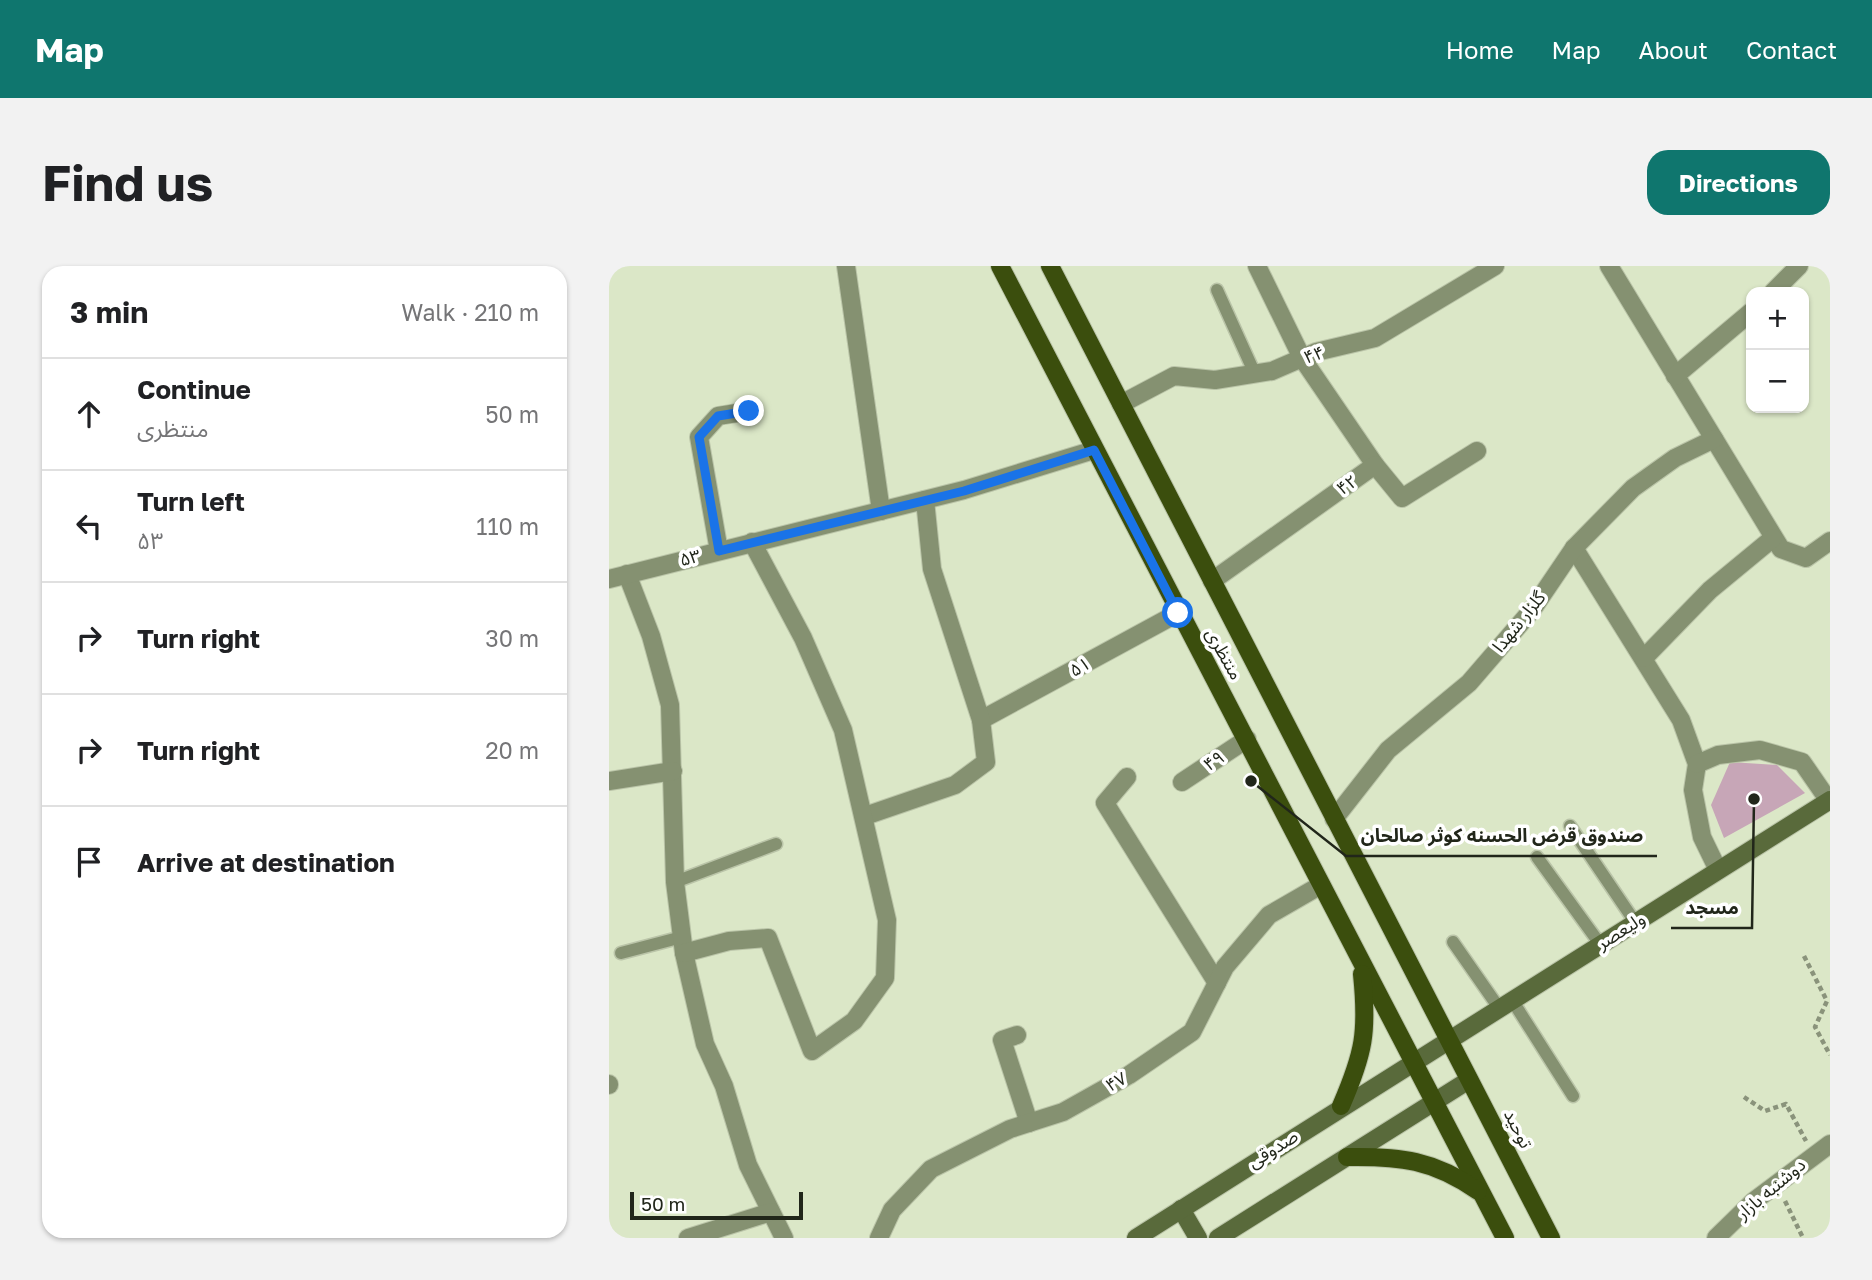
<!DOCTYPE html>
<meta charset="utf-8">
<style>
:root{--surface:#fff;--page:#f2f2f2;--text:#202124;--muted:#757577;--line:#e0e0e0;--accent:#0f766e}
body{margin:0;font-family:"Golos Text","Noto Sans Arabic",sans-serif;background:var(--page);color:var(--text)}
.controls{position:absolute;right:21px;top:21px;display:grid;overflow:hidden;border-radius:14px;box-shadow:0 2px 5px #0004}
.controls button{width:63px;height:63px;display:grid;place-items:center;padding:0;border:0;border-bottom:2px solid var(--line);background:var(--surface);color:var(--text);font:35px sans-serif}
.scale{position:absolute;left:21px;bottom:18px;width:173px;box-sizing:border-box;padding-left:7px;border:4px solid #21261a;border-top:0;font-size:19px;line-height:24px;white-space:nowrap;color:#21261a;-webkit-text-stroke:5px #fff;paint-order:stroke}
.stop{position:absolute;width:21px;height:21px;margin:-16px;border:5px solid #1a73e8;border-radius:50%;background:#fff}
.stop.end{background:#1a73e8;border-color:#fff;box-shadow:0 2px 7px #0008}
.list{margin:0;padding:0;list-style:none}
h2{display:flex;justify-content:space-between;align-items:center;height:91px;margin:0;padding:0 28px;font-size:30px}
h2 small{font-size:23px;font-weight:400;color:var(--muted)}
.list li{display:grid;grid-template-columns:46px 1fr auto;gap:21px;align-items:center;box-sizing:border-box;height:112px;padding:0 28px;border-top:2px solid var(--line)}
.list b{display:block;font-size:26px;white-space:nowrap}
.list p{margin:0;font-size:23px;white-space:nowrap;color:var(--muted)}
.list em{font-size:23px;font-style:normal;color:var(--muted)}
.icon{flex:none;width:38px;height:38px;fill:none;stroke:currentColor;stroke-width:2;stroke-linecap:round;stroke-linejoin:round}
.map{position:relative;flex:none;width:1221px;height:972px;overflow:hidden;border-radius:21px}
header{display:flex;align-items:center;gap:42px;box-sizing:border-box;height:98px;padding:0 35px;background:var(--accent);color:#fff}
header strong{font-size:33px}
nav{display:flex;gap:38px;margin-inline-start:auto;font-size:24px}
.intro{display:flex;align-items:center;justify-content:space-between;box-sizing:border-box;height:168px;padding:0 42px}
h1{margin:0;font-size:49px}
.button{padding:18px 32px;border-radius:21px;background:var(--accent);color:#fff;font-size:24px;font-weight:700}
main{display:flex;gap:42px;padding:0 42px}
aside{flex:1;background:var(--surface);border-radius:21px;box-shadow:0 2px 5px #0004}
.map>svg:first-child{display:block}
</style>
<header>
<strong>Map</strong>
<nav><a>Home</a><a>Map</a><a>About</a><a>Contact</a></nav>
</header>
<div class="intro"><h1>Find us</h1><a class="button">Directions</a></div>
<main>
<aside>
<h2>3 min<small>Walk · 210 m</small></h2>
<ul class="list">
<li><svg class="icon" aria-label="ahead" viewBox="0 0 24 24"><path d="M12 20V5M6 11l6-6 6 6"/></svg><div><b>Continue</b><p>منتظری</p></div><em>50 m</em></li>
<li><svg class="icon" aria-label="left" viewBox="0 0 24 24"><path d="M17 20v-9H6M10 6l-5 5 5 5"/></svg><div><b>Turn left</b><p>۵۳</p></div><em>110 m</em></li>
<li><svg class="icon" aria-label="right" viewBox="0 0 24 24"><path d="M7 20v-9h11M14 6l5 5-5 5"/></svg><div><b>Turn right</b></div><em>30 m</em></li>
<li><svg class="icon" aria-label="right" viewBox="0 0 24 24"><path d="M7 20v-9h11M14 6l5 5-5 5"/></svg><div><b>Turn right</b></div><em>20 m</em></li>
<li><svg class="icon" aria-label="arrive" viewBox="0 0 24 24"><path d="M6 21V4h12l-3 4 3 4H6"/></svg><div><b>Arrive at destination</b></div></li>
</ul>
</aside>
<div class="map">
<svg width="1221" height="972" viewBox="0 0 1221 972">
<rect width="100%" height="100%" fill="#dbe7c7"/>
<path fill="#c7a6b7" d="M1121 496 1168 499 1196 527 1115 572 1102 539Z"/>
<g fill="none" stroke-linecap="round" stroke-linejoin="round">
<g stroke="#bac4a8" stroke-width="15">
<g id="lane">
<path d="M608 24 646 108"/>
<path d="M961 560 1026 656"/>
<path d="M928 591 991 678"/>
<path d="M66 616 167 578"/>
<path d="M844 676 890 742"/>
<path d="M12 687 73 671"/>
<path d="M903 734 964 830"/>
</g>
</g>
<g stroke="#bac4a8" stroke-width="20">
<g id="street">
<path d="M237 0 272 245"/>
<path d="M648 0 693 92 766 199"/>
<path d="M1000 0 1172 283 1197 292 1221 275"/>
<path d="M1164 26 1190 0"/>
<path d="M1066 110 1142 46"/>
<path d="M512 138 565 110 606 114 663 105 707 86 766 72 886 0"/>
<path d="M965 282 1072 454 1088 498 1084 524 1093 571 1109 604"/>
<path d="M110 285 90 171 109 150 140 145"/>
<path d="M18 308 42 370 61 439 66 616 75 687 96 778 115 820 139 899 175 972"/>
<path d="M0 313 355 224 485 184"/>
<path d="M603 315 766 199 793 232 868 185"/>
<path d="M1035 392 1101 324 1164 272"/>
<path d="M372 454 569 347"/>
<path d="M1088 498 1109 489 1151 484 1193 496 1220 535"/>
<path d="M518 511 496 537 608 717"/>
<path d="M0 515 64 505"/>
<path d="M573 516 638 473"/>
<path d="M256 550 346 519 377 496 372 454 323 303 316 234"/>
<path d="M725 553 779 484 860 417 923 344 965 282 1024 222 1066 192 1105 173"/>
<path d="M75 687 120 675 159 672 203 785 245 755 276 712 278 654 234 464 194 372 143 276"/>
<path d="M408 769 393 774 420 857"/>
<path d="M0 819V818"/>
<path d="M79 972 162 946"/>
<path d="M270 972 283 944 322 903 401 863 454 846 520 809 583 766 616 701 660 649 712 619"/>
<path d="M1107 972 1145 935 1221 878"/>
</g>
</g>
<g stroke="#bac4a8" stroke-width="20">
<g id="secondary">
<path d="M572 943 589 972"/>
<path d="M527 972 1221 534"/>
<path d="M609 972 860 814"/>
</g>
</g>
<g stroke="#bac4a8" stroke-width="20">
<g id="primary">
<path d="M391 0 896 972"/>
<path d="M441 0 942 972"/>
<path d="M732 840C755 787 759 766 753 708"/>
<path d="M738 891C791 890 825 894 869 925"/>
</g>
</g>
<g stroke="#8a937b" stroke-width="4.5" stroke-dasharray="5 3.5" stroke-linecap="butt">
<path d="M1195 690 1218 735 1206 761 1221 789"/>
<path d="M1135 831 1156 845 1177 838 1197 875"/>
<path d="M1176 935 1194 972"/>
</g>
<use href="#lane" stroke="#859171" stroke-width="12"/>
<use href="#street" stroke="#859171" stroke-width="18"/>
<use href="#secondary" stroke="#596a3b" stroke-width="18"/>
<use href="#primary" stroke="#3b4e0d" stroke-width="18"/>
</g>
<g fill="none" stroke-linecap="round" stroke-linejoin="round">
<path stroke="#1a73e8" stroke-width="9" d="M140 145 109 150 90 171 110 285 355 225 485 184 569 347"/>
</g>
<g text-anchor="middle" stroke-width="7" stroke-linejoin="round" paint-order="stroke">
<g font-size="18" fill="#21261a" stroke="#fff">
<text transform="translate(705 89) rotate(-19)" y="6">۴۴</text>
<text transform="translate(738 219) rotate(-35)" y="6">۴۲</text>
<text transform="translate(81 292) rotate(-14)" y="6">۵۳</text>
<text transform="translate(910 356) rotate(-51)" y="6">گلزار شهدا</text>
<text transform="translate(615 388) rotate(61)" y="6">منتظری</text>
<text transform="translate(471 401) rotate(-28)" y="6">۵۱</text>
<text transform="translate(605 495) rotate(-34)" y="6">۴۹</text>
<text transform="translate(1012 665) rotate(-32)" y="6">ولیعصر</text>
<text transform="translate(507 816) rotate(-29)" y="6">۴۷</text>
<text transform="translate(909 863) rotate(63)" y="6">توحید</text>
<text transform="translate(664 883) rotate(-32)" y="6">صدوقی</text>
<text transform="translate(1162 923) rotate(-40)" y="6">دوشنبه بازار</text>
</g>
</g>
<path fill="none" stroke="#21261a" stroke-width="2.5" d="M642 515L737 590H1048M1145 533L1143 662H1062"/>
<g fill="#21261a" stroke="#fff" stroke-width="2.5">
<circle cx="642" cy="515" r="7"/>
<circle cx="1145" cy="533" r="7"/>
</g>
<g font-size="19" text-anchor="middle" font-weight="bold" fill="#21261a" stroke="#fff" stroke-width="7" stroke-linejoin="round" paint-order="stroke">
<text x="893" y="576">صندوق قرض الحسنه کوثر صالحان</text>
<text x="1103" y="648">مسجد</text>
</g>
</svg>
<div class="controls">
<button>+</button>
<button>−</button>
</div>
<div class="scale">50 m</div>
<div class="stop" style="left:569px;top:347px"></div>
<div class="stop end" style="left:140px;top:145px"></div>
</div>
</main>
